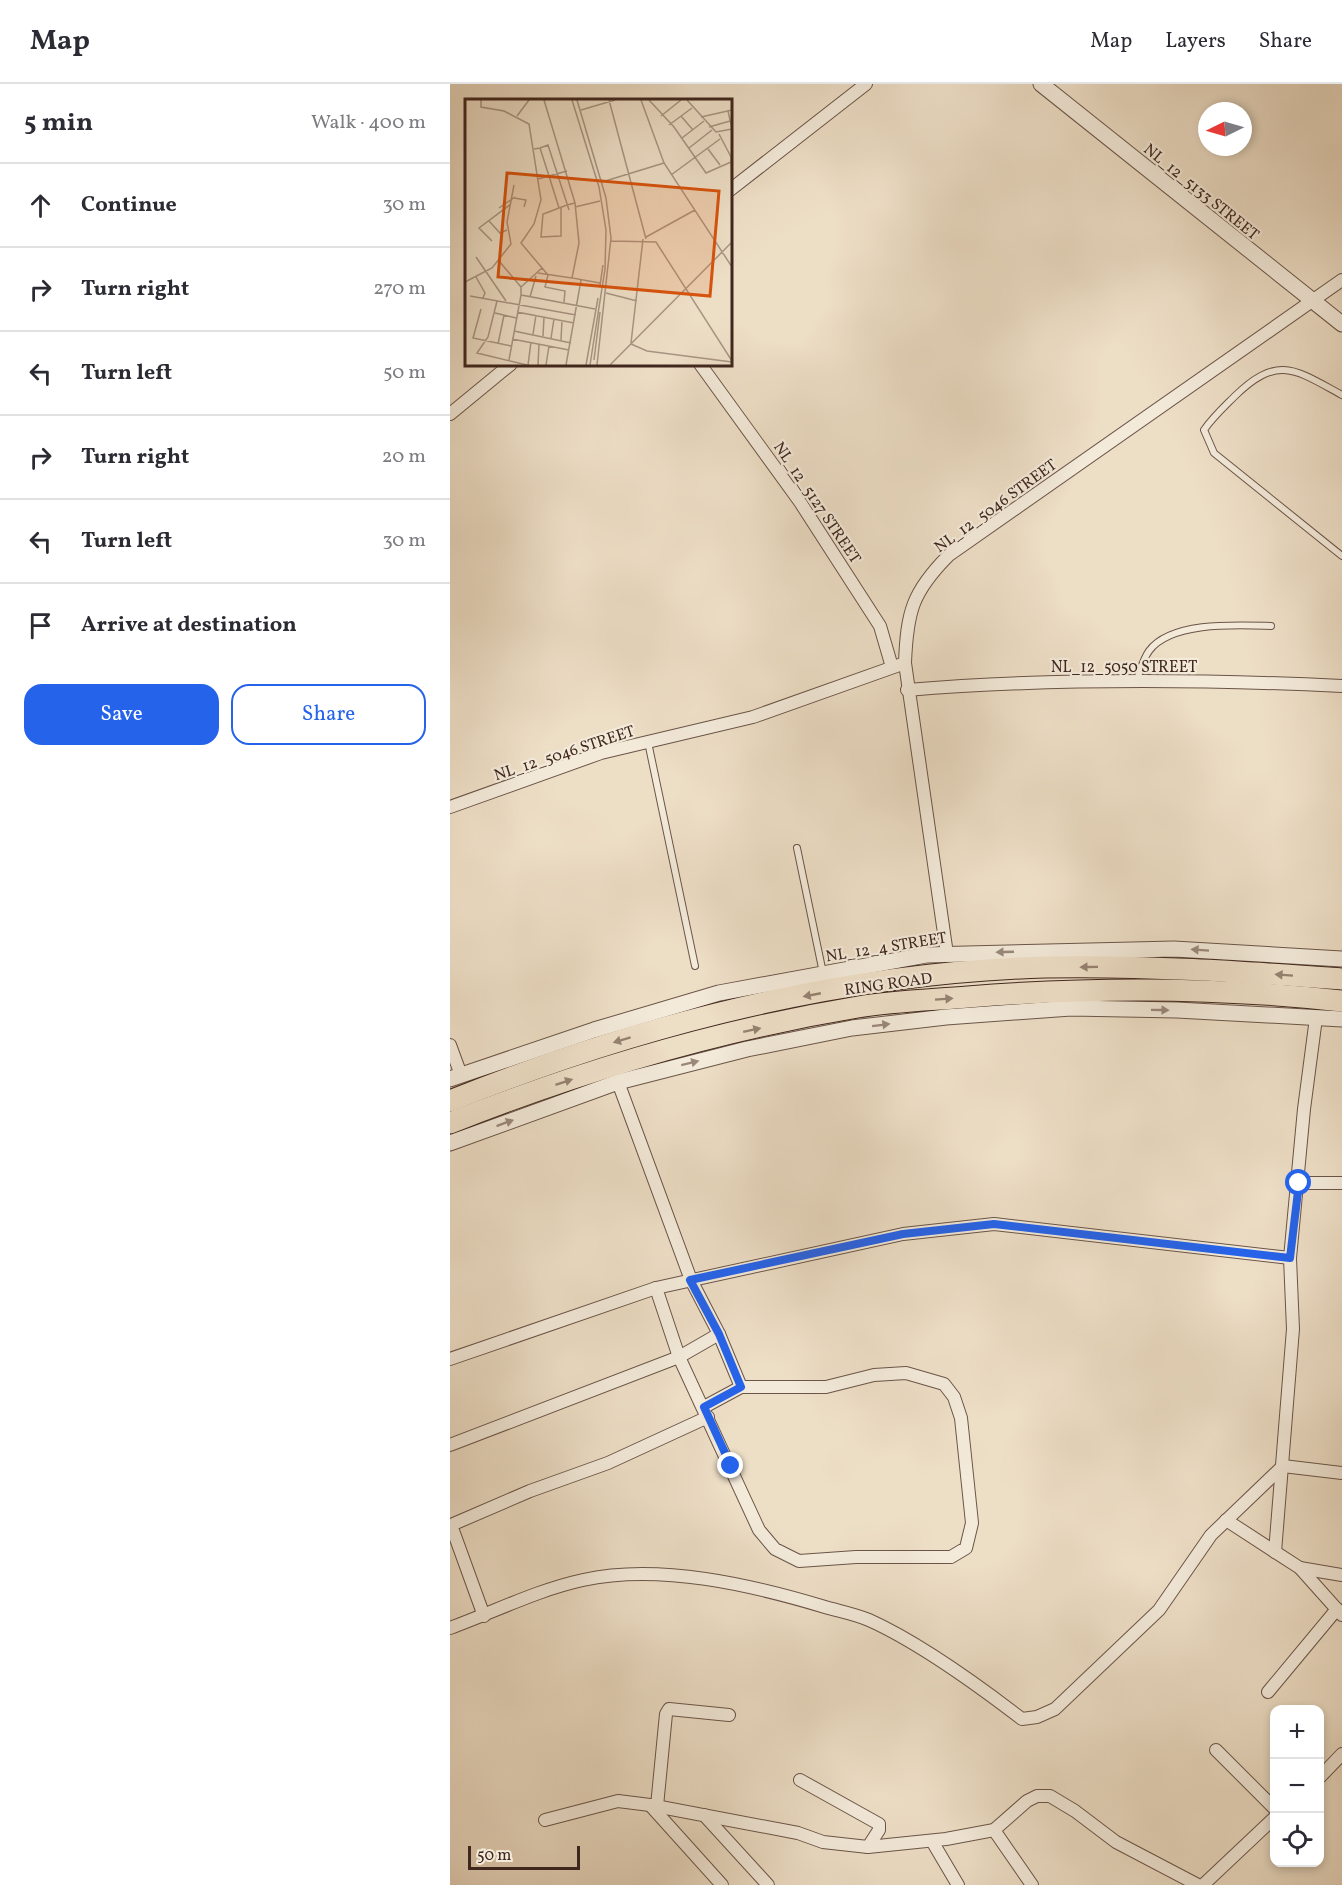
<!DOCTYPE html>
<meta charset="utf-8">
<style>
:root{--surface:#fff;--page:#f2f2f3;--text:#2b2b33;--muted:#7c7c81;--line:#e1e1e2;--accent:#2563eb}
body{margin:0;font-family:Vollkorn,serif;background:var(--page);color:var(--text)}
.controls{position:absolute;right:18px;bottom:18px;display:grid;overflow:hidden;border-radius:12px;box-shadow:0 3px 9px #0003}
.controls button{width:54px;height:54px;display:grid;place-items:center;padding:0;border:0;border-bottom:2px solid var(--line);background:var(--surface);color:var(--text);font:30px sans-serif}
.compass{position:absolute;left:748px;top:18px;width:54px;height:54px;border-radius:50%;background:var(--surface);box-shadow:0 3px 9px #0003;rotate:265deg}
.scale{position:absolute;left:18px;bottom:15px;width:112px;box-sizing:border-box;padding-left:6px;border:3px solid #40271e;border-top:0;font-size:16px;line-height:21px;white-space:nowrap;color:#40271e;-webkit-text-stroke:4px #f3eada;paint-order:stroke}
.stop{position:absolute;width:18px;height:18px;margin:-14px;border:4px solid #2563eb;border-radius:50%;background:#fff}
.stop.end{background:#2563eb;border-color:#fff;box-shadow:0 2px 6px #0008}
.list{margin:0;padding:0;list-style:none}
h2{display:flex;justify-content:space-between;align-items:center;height:78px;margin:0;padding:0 24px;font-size:26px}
h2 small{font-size:20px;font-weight:400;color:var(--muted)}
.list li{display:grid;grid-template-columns:39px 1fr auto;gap:18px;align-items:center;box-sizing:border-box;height:84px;padding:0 24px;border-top:2px solid var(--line)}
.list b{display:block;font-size:22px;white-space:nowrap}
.list em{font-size:20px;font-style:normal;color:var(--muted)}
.actions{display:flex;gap:12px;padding:18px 24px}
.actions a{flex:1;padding:14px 0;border:2px solid var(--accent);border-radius:18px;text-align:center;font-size:21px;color:var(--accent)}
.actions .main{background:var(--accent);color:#fff}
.icon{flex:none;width:33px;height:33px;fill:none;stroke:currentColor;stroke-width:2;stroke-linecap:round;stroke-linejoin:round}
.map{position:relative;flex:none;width:892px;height:1801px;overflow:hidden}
header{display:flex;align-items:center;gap:36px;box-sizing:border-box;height:84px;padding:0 30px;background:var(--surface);border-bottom:2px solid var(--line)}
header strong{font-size:28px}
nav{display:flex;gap:33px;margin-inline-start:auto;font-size:21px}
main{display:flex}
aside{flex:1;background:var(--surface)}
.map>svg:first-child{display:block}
</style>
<header>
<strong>Map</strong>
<nav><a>Map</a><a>Layers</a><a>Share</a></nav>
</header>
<main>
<aside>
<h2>5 min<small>Walk · 400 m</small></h2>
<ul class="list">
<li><svg class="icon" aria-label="ahead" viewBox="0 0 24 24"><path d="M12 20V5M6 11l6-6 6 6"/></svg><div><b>Continue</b></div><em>30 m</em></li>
<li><svg class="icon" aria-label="right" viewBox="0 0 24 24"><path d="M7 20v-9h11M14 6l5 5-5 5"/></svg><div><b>Turn right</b></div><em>270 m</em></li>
<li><svg class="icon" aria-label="left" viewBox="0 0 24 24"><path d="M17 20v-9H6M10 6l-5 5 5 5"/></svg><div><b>Turn left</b></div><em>50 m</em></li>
<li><svg class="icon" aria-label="right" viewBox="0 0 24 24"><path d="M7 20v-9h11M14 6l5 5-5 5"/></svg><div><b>Turn right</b></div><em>20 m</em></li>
<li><svg class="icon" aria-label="left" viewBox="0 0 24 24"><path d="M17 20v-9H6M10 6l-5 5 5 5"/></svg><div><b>Turn left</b></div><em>30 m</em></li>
<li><svg class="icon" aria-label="arrive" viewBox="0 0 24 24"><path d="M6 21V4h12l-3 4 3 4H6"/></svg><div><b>Arrive at destination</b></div></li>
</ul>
<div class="actions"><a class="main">Save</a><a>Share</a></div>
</aside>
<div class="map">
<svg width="892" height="1801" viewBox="0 0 892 1801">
<rect width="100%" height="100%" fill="#eddec6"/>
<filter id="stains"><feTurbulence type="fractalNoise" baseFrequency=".00333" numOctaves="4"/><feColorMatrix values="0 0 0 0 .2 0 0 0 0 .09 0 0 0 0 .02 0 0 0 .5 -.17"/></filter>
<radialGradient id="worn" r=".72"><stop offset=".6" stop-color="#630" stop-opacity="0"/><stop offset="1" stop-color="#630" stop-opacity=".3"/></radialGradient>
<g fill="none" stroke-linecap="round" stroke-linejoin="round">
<g stroke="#6b5548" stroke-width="8">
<g id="service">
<path d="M892 311C846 286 828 270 785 312 774 323 763 333 754 346L764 369 892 472"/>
<path d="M686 598C690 588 693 575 699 567 721 537 788 541 821 542"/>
<path d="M198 658 245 882"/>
<path d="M347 764 373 889"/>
</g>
</g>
<g stroke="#6b5548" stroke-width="14">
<g id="minor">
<path d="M280 106 416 0"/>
<path d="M250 280 350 418 430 542 442 583"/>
<path d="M0 330 61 280"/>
<path d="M457 606C601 594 747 595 892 602"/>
<path d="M0 723 151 669 303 633 455 579"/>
<path d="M497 870 455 579C457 528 462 508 499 471L892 196"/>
<path d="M0 961 11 991"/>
<path d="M168 998 241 1196 269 1250 291 1303"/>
<path d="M849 1099H892"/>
<path d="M206 1204 229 1273 309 1446 325 1465 349 1477 406 1473H501L516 1464 522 1439 511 1334 504 1313 494 1300 456 1289 424 1291 376 1303H291L254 1323"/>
<path d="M0 1275 206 1204 453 1150 544 1140 840 1174 854 1025 866 934"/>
<path d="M0 1361 229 1273 269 1250"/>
<path d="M776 1436 850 1484 892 1531"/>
<path d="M825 1468 843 1245 840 1174"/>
<path d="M850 1484 892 1491"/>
<path d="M34 1532 1 1441 80 1407 158 1379 258 1333"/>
<path d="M0 1544C44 1528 87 1506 133 1496 209 1479 302 1501 375 1523 389 1527 405 1530 419 1536 468 1558 529 1602 572 1635L587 1633 605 1625 709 1526 761 1451 833 1382 892 1389"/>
<path d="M818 1608 887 1525"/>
<path d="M766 1666 824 1724"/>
<path d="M870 1693 892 1670"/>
<path d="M350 1696 429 1740V1746L418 1763"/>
<path d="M200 1721 272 1801"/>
<path d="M207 1722 216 1630 219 1625 279 1631"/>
<path d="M254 1731 318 1801"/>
<path d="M95 1736 168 1717 200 1721 348 1749 373 1758 418 1763 496 1755 544 1746 577 1717 587 1712H600L625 1727 666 1758 748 1801"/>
<path d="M544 1746 582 1801"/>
<path d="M482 1757 508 1801"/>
<path d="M753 1801 824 1734"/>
</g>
</g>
<g stroke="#6b5548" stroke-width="17">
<g id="tertiary">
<path d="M591 0 892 240"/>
<path d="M0 995 144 946 269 909 476 871 724 865 892 875"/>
<path d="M0 1059 168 998 297 965 402 944 496 933 621 924 727 926 892 935"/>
</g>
</g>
<g stroke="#40271e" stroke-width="23">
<g id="trunk">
<path d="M0 1017C189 941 391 889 595 883 695 881 793 888 892 895"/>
<path d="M0 1039C131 987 269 946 408 923 444 917 482 916 518 913 642 903 768 903 892 917"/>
</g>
</g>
<use href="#service" stroke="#f3eada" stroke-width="6"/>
<use href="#minor" stroke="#f3eada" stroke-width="12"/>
<use href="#tertiary" stroke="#f3eada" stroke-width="15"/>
<use href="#trunk" stroke="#eddec6" stroke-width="21"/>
</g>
<defs><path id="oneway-solid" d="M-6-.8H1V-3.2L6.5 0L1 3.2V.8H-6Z" transform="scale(1.5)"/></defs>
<g fill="#9a887c">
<use href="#oneway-solid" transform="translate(750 866) rotate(-176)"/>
<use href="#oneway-solid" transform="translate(555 868) rotate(178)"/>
<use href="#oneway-solid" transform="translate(710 926) rotate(1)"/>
<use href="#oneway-solid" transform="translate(431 941) rotate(-7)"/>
<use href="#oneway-solid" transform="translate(240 979) rotate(-14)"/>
<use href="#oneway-solid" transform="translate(55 1039) rotate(-20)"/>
</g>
<g fill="#968272">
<use href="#oneway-solid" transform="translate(639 883) rotate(179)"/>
<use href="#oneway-solid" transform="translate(834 891) rotate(-176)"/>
<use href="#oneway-solid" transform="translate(362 911) rotate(169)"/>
<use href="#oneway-solid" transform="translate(494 915) rotate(-4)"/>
<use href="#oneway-solid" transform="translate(302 946) rotate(-12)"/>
<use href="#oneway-solid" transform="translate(172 956) rotate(163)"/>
<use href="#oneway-solid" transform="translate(114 998) rotate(-18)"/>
</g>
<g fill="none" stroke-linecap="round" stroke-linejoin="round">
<path stroke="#2563eb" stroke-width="8" d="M281 1382 254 1323 291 1303 269 1250 240 1196 453 1150 544 1140 840 1174 849 1099"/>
</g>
<g text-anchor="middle" stroke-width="4.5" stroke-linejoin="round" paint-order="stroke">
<g font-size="16" fill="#40271e" stroke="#f3eada">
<text transform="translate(752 107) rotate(39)" y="6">NL_12_5133 STREET</text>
<text transform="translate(368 418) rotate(56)" y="6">NL_12_5127 STREET</text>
<text transform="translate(545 421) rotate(-36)" y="6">NL_12_5046 STREET</text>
<text x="674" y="588">NL_12_5050 STREET</text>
<text transform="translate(114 668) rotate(-18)" y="6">NL_12_5046 STREET</text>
<text transform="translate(436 862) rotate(-9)" y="6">NL_12_4 STREET</text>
<text transform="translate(438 899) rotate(-8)" y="6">RING ROAD</text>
</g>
</g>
<g transform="translate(15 15)">
<rect width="267" height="267" fill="#eddec6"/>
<path fill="none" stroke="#a89583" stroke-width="1.5" d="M16 1V8L39 12 64 25 76 101 69 125 56 144 83 176 80 188 100 192 99 203M79 1 110 104 114 144 107 179 135 184M107 1 134 88 141 131 140 170 125 266M112 1 141 99 146 139 132 266M144 1 181 140M176 1 199 64 267 168M184 1 209 28 241 74 266 63M222 1 251 33 267 30M116 11 150 1M263 12 267 30M52 17 64 1M196 17 216 1M216 17 228 31M236 18 267 11M204 26 227 9M244 28 265 22M254 35 266 58 267 99M217 39 239 22M75 49 83 46 104 111M224 49 247 31M69 50 75 49 84 77 102 72M243 50 255 66M206 76 255 40M73 80 84 77 94 109M137 83 199 64M49 99 61 101 59 108M96 108V137L76 138 78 115 81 114 102 106 110 104M110 108 135 102M34 109 50 98M24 122 35 134 42 131M181 138 230 111M27 142 14 129 46 105M146 142 191 143 267 262M11 158 41 202M34 162 56 188M73 174 107 179M11 178 20 194 18 199M0 183 27 169 46 145 42 123 49 86M135 186 138 166M141 194 172 202M56 196V188L77 169M5 197 111 216M65 198 71 177M32 202 23 238 12 254 62 266M16 210 8 239 46 247M52 213 109 224M30 214 51 219M49 232 106 244M68 235 71 216M78 237 79 218M86 239 89 220M47 240 104 251M96 241 97 221M166 244 178 140M33 245 39 216M166 245 182 252 267 263M44 261 56 196 130 210M129 261 135 213M63 266 66 243M73 266 74 245M81 266 84 247M101 266 116 181M121 266 133 199M145 266 267 143"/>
<path fill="#d7540e" fill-opacity="0.15" stroke="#d7540e" stroke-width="3" d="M42 74 254 92 245 197 33 178Z"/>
<rect width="267" height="267" fill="none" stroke="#40271e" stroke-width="3"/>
</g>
<rect width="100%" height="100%" filter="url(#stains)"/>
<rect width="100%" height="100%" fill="url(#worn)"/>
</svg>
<div class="controls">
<button>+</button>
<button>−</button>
<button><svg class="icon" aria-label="locate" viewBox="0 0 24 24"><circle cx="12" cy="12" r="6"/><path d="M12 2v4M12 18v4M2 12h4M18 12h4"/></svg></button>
</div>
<svg class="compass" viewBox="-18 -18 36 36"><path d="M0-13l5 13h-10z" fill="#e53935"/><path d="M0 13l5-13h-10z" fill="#7c7c81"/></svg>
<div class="scale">50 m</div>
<div class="stop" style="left:849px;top:1099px"></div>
<div class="stop end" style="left:281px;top:1382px"></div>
</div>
</main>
